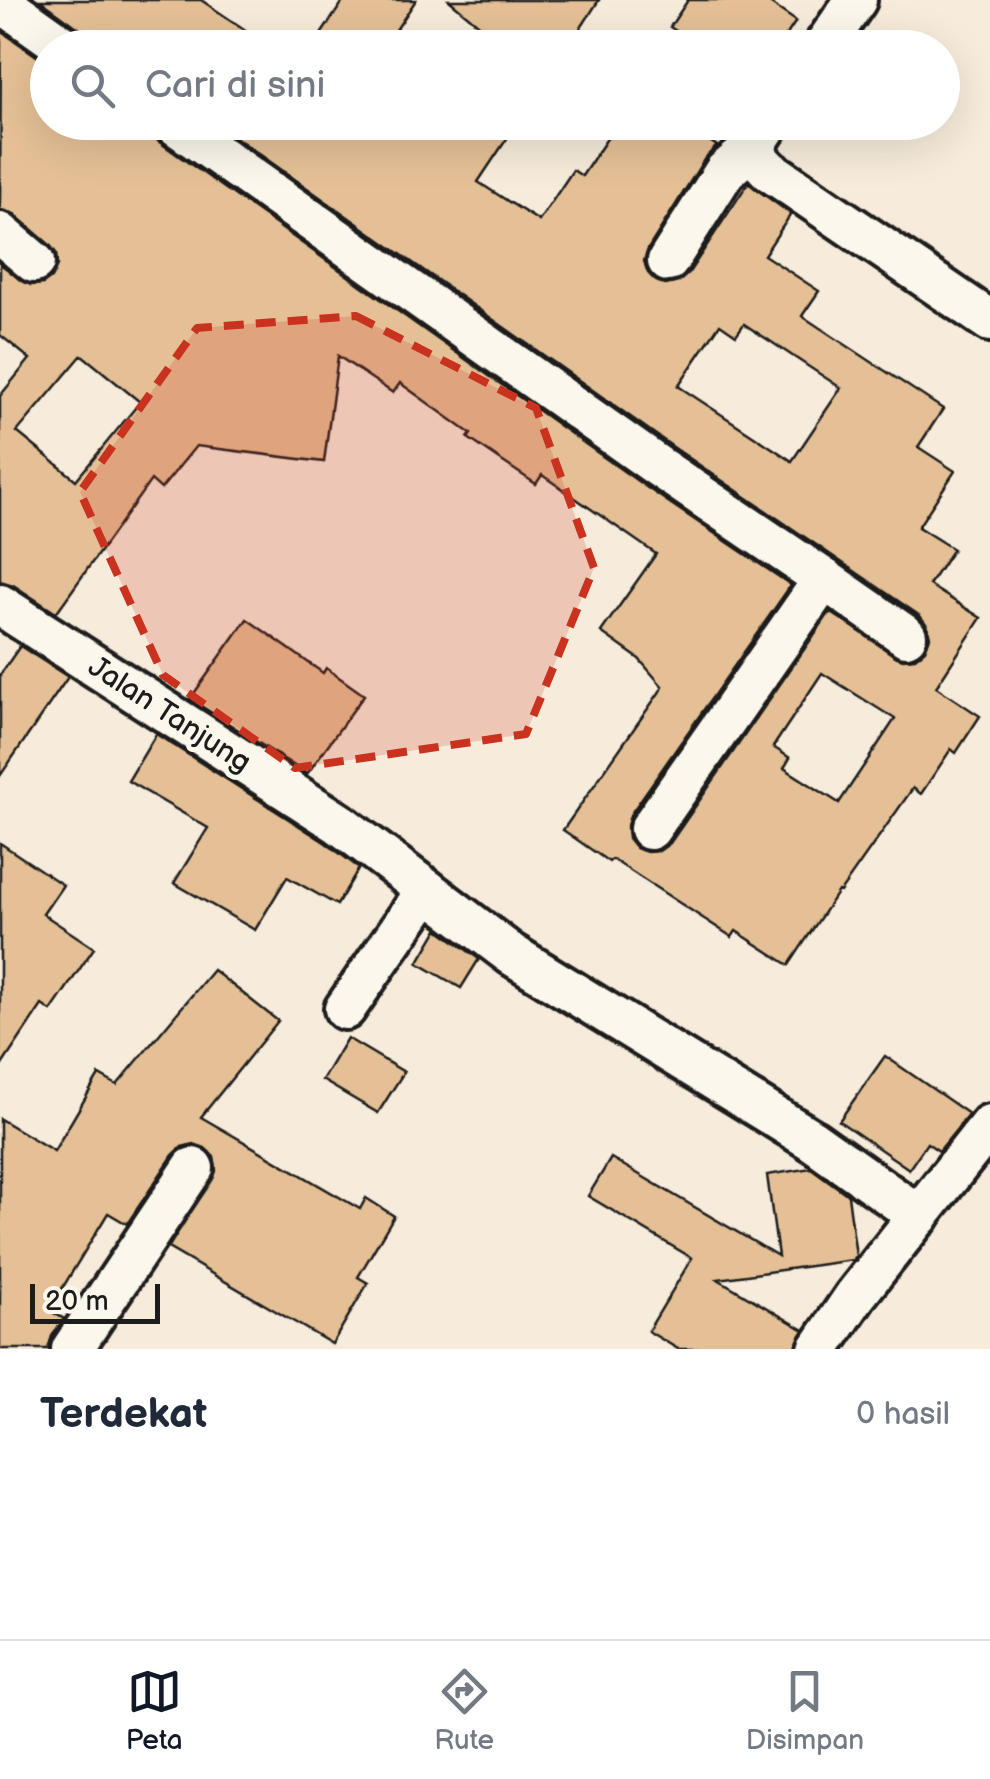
<!DOCTYPE html>
<html lang="id">
<style>
:root{--surface:#fff;--page:#f2f2f3;--text:#1f2937;--muted:#747a83;--line:#e0e1e3;--accent:#111827}
body{margin:0;font-family:"Balsamiq Sans",sans-serif;background:var(--page);color:var(--text)}
.scale{position:absolute;left:30px;bottom:25px;width:130px;box-sizing:border-box;padding-left:10px;border:5px solid #1c1c1c;border-top:0;font-size:28px;line-height:35px;white-space:nowrap;color:#1c1c1c;-webkit-text-stroke:8px #fbf7ec;paint-order:stroke}
.list{margin:0;padding:0;list-style:none}
h2{display:flex;justify-content:space-between;align-items:center;height:130px;margin:0;padding:0 40px;font-size:42px}
h2 small{font-size:32px;font-weight:400;color:var(--muted)}
.icon{flex:none;width:55px;height:55px;fill:none;stroke:currentColor;stroke-width:2;stroke-linecap:round;stroke-linejoin:round}
.map{position:relative;flex:none;width:990px;height:1349px;overflow:hidden}
.search{position:absolute;background:var(--surface);box-shadow:0 10px 40px #0002;left:30px;right:30px;top:30px;height:110px;display:flex;align-items:center;gap:25px;box-sizing:border-box;padding:0 35px;border-radius:55px;color:var(--muted);font-size:38px}
.sheet{height:290px;background:var(--surface)}
nav{display:flex;justify-content:space-around;align-items:center;box-sizing:border-box;height:140px;border-top:2px solid var(--line);background:var(--surface);font-size:28px;color:var(--muted)}
nav a{display:grid;justify-items:center;gap:5px}
nav .on{color:var(--accent)}
.map>svg:first-child{display:block}
</style>
<div class="map">
<svg width="990" height="1349" viewBox="0 0 990 1349">
<rect width="100%" height="100%" fill="#f7ecdb"/>
<filter id="ink" filterUnits="userSpaceOnUse"><feTurbulence type="fractalNoise" baseFrequency=".01" numOctaves="2"/><feDisplacementMap in="SourceGraphic" scale="20" xChannelSelector="R" yChannelSelector="G"/><feConvolveMatrix kernelMatrix="1 2 1 2 8 2 1 2 1" color-interpolation-filters="sRGB"/></filter>
<g filter="url(#ink)">
<g fill="#e5c096" stroke="#1c1c1c" stroke-width="2.5" fill-rule="evenodd">
<path d="M40 0H201L272 48H89L80 29Z"/>
<path d="M344 0H416L384 48H312Z"/>
<path d="M449 0H599L568 48H481L490 34Z"/>
<path d="M688 0H765L796 21 778 48H701L670 27Z"/>
<path d="M1 31 48 64V122H149L151 133 158 141 646 487 791 585 630 815 627 826 628 838 636 848 647 852 659 851 670 843 830 612 903 659 915 658 925 650 930 637 927 625 920 616 673 447 214 122H518L478 182 539 221 573 170 582 176 618 122H682L717 146 705 158 648 249 644 261 648 273 656 281 666 285 678 282 688 274 748 183 791 214 764 255 819 291 802 316 943 409 918 447 955 471 918 527 953 549 929 585 981 618 936 687 980 716 956 753 951 749 921 794 913 788 840 892 838 891 789 965 736 931 732 937 612 859 609 862 563 830 663 687 639 659 601 632 656 554 542 475 536 484 503 462 468 438 471 434 400 383 393 393 338 356 324 462 196 446 161 489 151 480 56 613 13 585 0 581V396L30 359 0 335V264L31 285 43 284 51 278 57 265 56 253 49 244 15 215 0 210ZM720 324 736 335 744 324 841 388 792 461 678 386ZM82 355 140 402 76 480 17 432ZM822 673 895 719 839 803 784 768 790 758 773 747Z"/>
<path d="M247 619 323 673 326 668 364 695 307 774 190 699Z"/>
<path d="M20 646 68 677 0 776V675Z"/>
<path d="M156 734 326 843 359 868 337 905 287 877 255 930 174 883 208 828 128 781Z"/>
<path d="M0 843 63 885 43 914 94 948 51 1011 42 1005 0 1068Z"/>
<path d="M438 929 479 959 461 988 418 963Z"/>
<path d="M213 970 278 1021 201 1117 360 1209 366 1198 394 1216 358 1277 368 1283 332 1344 168 1248 216 1171 214 1157 205 1148 194 1144 182 1147 173 1155 127 1224 108 1213 49 1310 64 1319 52 1336 48 1349H0V1119L54 1151 99 1075 117 1085Z"/>
<path d="M347 1038 404 1072 378 1113 322 1080Z"/>
<path d="M885 1056 969 1114 939 1151 927 1143 909 1169 839 1121Z"/>
<path d="M611 1158 778 1256 767 1175 811 1168 848 1195 856 1256 853 1260 718 1279 804 1330 796 1349H678L648 1331 692 1258 588 1196Z"/>
</g>
<g fill="none" stroke-linecap="round" stroke-linejoin="round">
<g stroke="#1c1c1c" stroke-width="48">
<g id="minor">
<path d="M0 1 66 48"/>
<path d="M823 48 856 0"/>
<path d="M172 122 659 467 824 579 650 829"/>
<path d="M770 122C754 145 749 151 770 171L990 321"/>
<path d="M0 233 34 262"/>
<path d="M668 261 725 171 756 145"/>
<path d="M824 579 906 636"/>
<path d="M0 605 340 824 511 954 812 1140 919 1216"/>
<path d="M345 1009 427 890"/>
<path d="M72 1349 193 1168"/>
<path d="M819 1349 855 1296 990 1125"/>
</g>
</g>
<use href="#minor" stroke="#fbf7ec" stroke-width="40"/>
</g>
</g>
<path fill="#c8321e" fill-opacity="0.2" stroke="#c8321e" stroke-width="8" stroke-dasharray="20 12" stroke-linejoin="round" d="M356 316 536 408 594 568 526 734 295 768 163 675 80 492 197 328Z"/>
<g text-anchor="middle" stroke-width="10" stroke-linejoin="round" paint-order="stroke">
<g font-size="30" fill="#1c1c1c" stroke="#fbf7ec">
<text transform="translate(170 714) rotate(33)" y="10">Jalan Tanjung</text>
</g>
</g>
</svg>
<div class="scale">20 m</div>
<div class="search"><svg class="icon" aria-label="search" viewBox="0 0 24 24"><circle cx="10" cy="10" r="6"/><path d="M15 15l6 6"/></svg>Cari di sini</div>
</div>
<section class="sheet">
<h2>Terdekat<small>0 hasil</small></h2>
<ul class="list">
</ul>
</section>
<nav>
<a class="on"><svg class="icon" aria-label="map" viewBox="0 0 24 24"><path d="M3 6l6-2 6 2 6-2v14l-6 2-6-2-6 2zM9 4v14M15 6v14"/></svg>Peta</a>
<a><svg class="icon" aria-label="directions" viewBox="0 0 24 24"><path d="M12 3l9 9-9 9-9-9zM9 14v-3h6M13 9l2 2-2 2"/></svg>Rute</a>
<a><svg class="icon" aria-label="saved" viewBox="0 0 24 24"><path d="M7 4h10v16l-5-4-5 4z"/></svg>Disimpan</a>
</nav>
